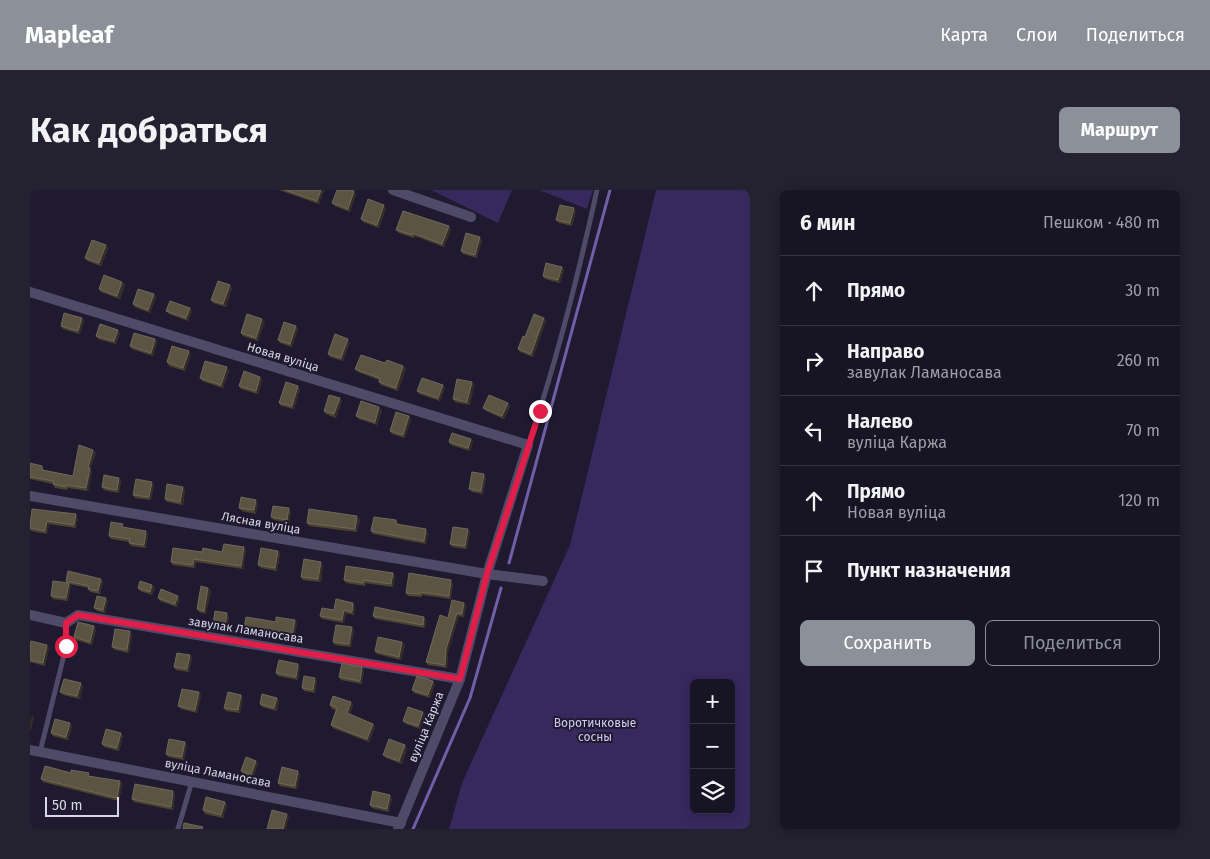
<!DOCTYPE html>
<html lang="ru">
<meta charset="utf-8">
<style>
:root{--surface:#171423;--page:#242130;--text:#f1f3f6;--muted:#9e9ea6;--line:#363341;--accent:#8c9099}
body{margin:0;font-family:"Fira Sans",sans-serif;background:var(--page);color:var(--text)}
.controls{position:absolute;right:15px;bottom:15px;display:grid;overflow:hidden;border-radius:8px;box-shadow:0 2px 12px #0003}
.controls button{width:45px;height:45px;display:grid;place-items:center;padding:0;border:0;border-bottom:1px solid var(--line);background:var(--surface);color:var(--text);font:25px sans-serif}
.scale{position:absolute;left:15px;bottom:12px;width:74px;box-sizing:border-box;padding-left:5px;border:2px solid #d9d6e5;border-top:0;font-size:14px;line-height:18px;white-space:nowrap;color:#d9d6e5;-webkit-text-stroke:4px #1f1a2f;paint-order:stroke}
.stop{position:absolute;width:15px;height:15px;margin:-11px;border:4px solid #e11d48;border-radius:50%;background:#fff}
.stop.end{background:#e11d48;border-color:#fff;box-shadow:0 1px 5px #0008}
.list{margin:0;padding:0;list-style:none}
h2{display:flex;justify-content:space-between;align-items:center;height:65px;margin:0;padding:0 20px;font-size:21px}
h2 small{font-size:16px;font-weight:400;color:var(--muted)}
.list li{display:grid;grid-template-columns:32px 1fr auto;gap:15px;align-items:center;box-sizing:border-box;height:70px;padding:0 20px;border-top:1px solid var(--line)}
.list b{display:block;font-size:19px;white-space:nowrap}
.list p{margin:0;font-size:16px;white-space:nowrap;color:var(--muted)}
.list em{font-size:16px;font-style:normal;color:var(--muted)}
.actions{display:flex;gap:10px;padding:15px 20px}
.actions a{flex:1;padding:11px 0;border:1px solid var(--accent);border-radius:8px;text-align:center;font-size:18px;color:var(--accent)}
.actions .main{background:var(--accent);color:#fff}
.icon{flex:none;width:28px;height:28px;fill:none;stroke:currentColor;stroke-width:2;stroke-linecap:round;stroke-linejoin:round}
.map{position:relative;flex:none;width:720px;height:639px;overflow:hidden;border-radius:8px}
header{display:flex;align-items:center;gap:30px;box-sizing:border-box;height:70px;padding:0 25px;background:var(--accent);color:#fff}
header strong{font-size:24px}
nav{display:flex;gap:28px;margin-inline-start:auto;font-size:18px}
.intro{display:flex;align-items:center;justify-content:space-between;box-sizing:border-box;height:120px;padding:0 30px}
h1{margin:0;font-size:35px}
.button{padding:12px 22px;border-radius:8px;background:var(--accent);color:#fff;font-size:18px;font-weight:700}
main{display:flex;gap:30px;padding:0 30px}
aside{flex:1;background:var(--surface);border-radius:8px;box-shadow:0 2px 12px #0003}
.map>svg:first-child{display:block}
</style>
<header>
<strong>Mapleaf</strong>
<nav><a>Карта</a><a>Слои</a><a>Поделиться</a></nav>
</header>
<div class="intro"><h1>Как добраться</h1><a class="button">Маршрут</a></div>
<main>
<div class="map">
<svg width="720" height="639" viewBox="0 0 720 639">
<rect width="100%" height="100%" fill="#1f1a2f"/>
<g fill="#37285e" fill-rule="evenodd">
<path d="M401 0H482L468 33Z"/>
<path d="M509 0H563L557 19Z"/>
<path d="M626 0H720V639H419L432 593 540 355ZM664 493H701V620H664Z"/>
</g>
<g fill="none" stroke-linecap="round" stroke-linejoin="round">
<g stroke="#705fa7" stroke-width="3">
<path d="M479 373 580 0"/>
<path d="M383 639 440 508 471 398"/>
</g>
<g stroke="#504a69" stroke-width="5">
<path d="M498 255C527 172 548 86 567 0"/>
<path d="M10 562 36 457V433"/>
<path d="M148 639 162 591"/>
</g>
<g stroke="#504a69" stroke-width="10">
<path d="M363 0 441 27"/>
<path d="M0 102 498 255 457 384 430 489 368 639"/>
<path d="M0 306 457 384 513 391"/>
<path d="M0 425 36 433 48 425 430 489"/>
<path d="M0 560 371 633"/>
</g>
</g>
<g fill="#4d442f">
<path d="M249 0H294L289 14Z"/>
<path d="M324 1 326 4 320 22 305 16 302 13Z"/>
<path d="M356 18 349 38 333 32 331 29Z"/>
<path d="M546 21 542 36 529 33 526 30Z"/>
<path d="M421 39 414 57 385 46 384 48 369 43 366 40Z"/>
<path d="M452 50 447 68 433 64 431 61Z"/>
<path d="M76 55 78 58 71 76 57 71 55 68Z"/>
<path d="M532 77 534 80 530 93 515 89 513 86Z"/>
<path d="M92 92 95 95 90 109 71 102 69 99Z"/>
<path d="M202 98 196 117 183 113 181 110Z"/>
<path d="M124 104 126 107 120 123 105 117 103 114Z"/>
<path d="M160 118 162 121 158 131 139 124 136 121Z"/>
<path d="M54 131 50 144 33 139 31 136Z"/>
<path d="M516 131 503 167 490 162 488 159 495 147Z"/>
<path d="M235 132 228 151 213 146 211 143Z"/>
<path d="M266 136 268 139 262 157 250 153 248 150Z"/>
<path d="M90 143 86 154 68 149 66 146Z"/>
<path d="M125 149 127 152 123 166 102 159 100 156Z"/>
<path d="M320 152 313 171 300 167 298 164Z"/>
<path d="M159 161 161 164 155 181 139 176 137 172Z"/>
<path d="M355 173 373 176 376 179 368 201 351 195 349 192V190L328 182 325 179Z"/>
<path d="M199 180 193 198 172 191 170 188Z"/>
<path d="M230 187 232 190 228 204 211 199 209 196Z"/>
<path d="M442 192 444 195 440 215 425 212 423 209Z"/>
<path d="M413 195 415 198 410 211 389 204 387 201Z"/>
<path d="M268 196 270 199 264 219 251 216 249 213Z"/>
<path d="M312 211 306 228 296 224 294 221Z"/>
<path d="M478 213 480 216 474 229 456 221 453 218Z"/>
<path d="M352 220 347 235 329 229 326 226Z"/>
<path d="M379 226 381 229 375 248 362 244 360 241Z"/>
<path d="M441 249 443 252 440 261 421 255 419 252Z"/>
<path d="M63 260 66 263 60 279 62 282 58 301 38 298 37 300 25 298 23 294 0 289V273L12 276 14 280 43 286Z"/>
<path d="M454 284 456 287 453 304 442 302 439 299Z"/>
<path d="M91 291 89 303 74 300 72 297Z"/>
<path d="M124 295 121 310 105 308 103 305Z"/>
<path d="M153 297 155 300 153 315 137 312 135 309Z"/>
<path d="M228 313 226 324 212 321 209 318Z"/>
<path d="M2 319 48 327 46 338 19 334 17 344 1 341 0 339V334Z"/>
<path d="M261 321 259 333 244 330 241 327Z"/>
<path d="M330 329 327 342 279 336 277 333Z"/>
<path d="M366 330 368 334 398 342 396 354 343 344 341 341Z"/>
<path d="M95 338 118 344 116 358 101 356 99 352 81 349 79 346Z"/>
<path d="M440 342 437 359 422 357 420 354Z"/>
<path d="M216 360 213 379 166 372 165 378 143 375 141 372 172 362H192Z"/>
<path d="M248 361 250 364 247 381 231 378 228 375Z"/>
<path d="M293 375 291 392 273 390 271 387Z"/>
<path d="M363 383 365 386 363 397 335 393V396L316 393 314 390Z"/>
<path d="M71 389 73 392 70 404 60 402 58 398 39 394 41 396 38 411 23 409 21 406 38 393 36 391Z"/>
<path d="M423 393 421 409 392 405V407L378 406 376 403Z"/>
<path d="M122 395 125 398 122 405 110 401 108 398Z"/>
<path d="M181 401 176 424 169 422 167 419Z"/>
<path d="M128 408 150 409 147 417 130 411Z"/>
<path d="M78 411 75 423 67 421 64 418Z"/>
<path d="M434 413 436 416 434 427 429 426 418 462 417 478 398 475 396 472 418 428Z"/>
<path d="M325 416 324 425 316 423 314 433 292 429 290 426 304 420Z"/>
<path d="M199 426 197 440 185 438 183 435Z"/>
<path d="M343 426 394 427 396 431 395 438 345 429Z"/>
<path d="M246 432 267 433 264 449 216 442 214 439Z"/>
<path d="M64 436 66 440 62 455 46 450 44 447Z"/>
<path d="M324 440 321 457 305 455 303 452Z"/>
<path d="M102 444 99 463 85 460 82 457Z"/>
<path d="M372 452 375 455 371 470 347 464 345 461Z"/>
<path d="M0 455 19 458 15 476 0 472Z"/>
<path d="M160 465 162 468 159 482 146 480 144 477Z"/>
<path d="M270 477 268 490 248 486 246 483Z"/>
<path d="M334 480 332 494 311 490 309 487Z"/>
<path d="M287 491 285 503 274 501 272 498Z"/>
<path d="M403 491 405 494 400 508 384 503 382 500Z"/>
<path d="M53 496 50 509 33 505 30 502Z"/>
<path d="M171 505 167 523 151 519 148 516Z"/>
<path d="M211 505 213 508 210 523 196 521 194 518Z"/>
<path d="M247 508 249 511 247 521 232 517 230 514Z"/>
<path d="M321 512 323 515 320 524 343 534 345 537 339 552 303 538 301 535 306 520 302 519 300 515Z"/>
<path d="M395 525 390 539 376 534 373 531Z"/>
<path d="M40 533 42 536 38 550 23 546 21 543Z"/>
<path d="M91 543 93 546 89 561 74 557 72 554Z"/>
<path d="M155 552 157 555 154 570 138 567 136 564Z"/>
<path d="M375 555 377 558 372 574 356 568 353 565Z"/>
<path d="M226 571 228 574 223 588 213 584 211 581Z"/>
<path d="M268 581 270 584 267 599 250 596 248 593Z"/>
<path d="M41 583 90 591 92 594 89 611 13 592 11 589Z"/>
<path d="M145 604 143 620 104 612 102 609Z"/>
<path d="M362 608 359 622 342 618 340 615Z"/>
<path d="M195 612 197 615 193 628 175 624 173 620Z"/>
</g>
<g fill="#342d27">
<path d="M291 0H294L289 14 287 11Z"/>
<path d="M324 1 326 4 320 22 318 19Z"/>
<path d="M354 15 356 18 349 38 347 35Z"/>
<path d="M544 18 546 21 542 36 540 33Z"/>
<path d="M419 36 421 39 414 57 412 54Z"/>
<path d="M450 47 452 50 447 68 445 65Z"/>
<path d="M76 55 78 58 71 76 69 73Z"/>
<path d="M532 77 534 80 530 93 528 90Z"/>
<path d="M92 92 95 95 90 109 87 106Z"/>
<path d="M200 95 202 98 196 117 193 114Z"/>
<path d="M124 104 126 107 120 123 118 120Z"/>
<path d="M160 118 162 121 158 131 156 128Z"/>
<path d="M52 128 54 131 50 144 48 141Z"/>
<path d="M514 128 516 131 503 167 501 164Z"/>
<path d="M232 129 235 132 228 151 226 148Z"/>
<path d="M266 136 268 139 262 157 260 154Z"/>
<path d="M88 140 90 143 86 154 84 151Z"/>
<path d="M125 149 127 152 123 166 121 163Z"/>
<path d="M318 149 320 152 313 171 311 168Z"/>
<path d="M159 161 161 164 155 181 153 178Z"/>
<path d="M373 176 376 179 368 201 366 198Z"/>
<path d="M197 177 199 180 193 198 191 195Z"/>
<path d="M230 187 232 190 228 204 226 201Z"/>
<path d="M442 192 444 195 440 215 437 212Z"/>
<path d="M413 195 415 198 410 211 408 208Z"/>
<path d="M268 196 270 199 264 219 262 216Z"/>
<path d="M310 208 312 211 306 228 304 224Z"/>
<path d="M478 213 480 216 474 229 472 226Z"/>
<path d="M349 217 352 220 347 235 345 232Z"/>
<path d="M379 226 381 229 375 248 373 245Z"/>
<path d="M441 249 443 252 440 261 438 258Z"/>
<path d="M63 260 66 263 60 279 62 282 58 301 56 298 58 278Z"/>
<path d="M454 284 456 287 453 304 451 301Z"/>
<path d="M89 288 91 291 89 303 87 300Z"/>
<path d="M122 292 124 295 121 310 119 307Z"/>
<path d="M153 297 155 300 153 315 150 312Z"/>
<path d="M226 310 228 313 226 324 224 320Z"/>
<path d="M259 318 261 321 259 333 257 330Z"/>
<path d="M46 324 48 327 46 338 44 335Z"/>
<path d="M327 326 330 329 327 342 325 339Z"/>
<path d="M17 331 19 334 17 344 15 341Z"/>
<path d="M396 339 398 342 396 354 394 351Z"/>
<path d="M438 339 440 342 437 359 435 356Z"/>
<path d="M116 341 118 344 116 358 114 355Z"/>
<path d="M214 357 216 360 213 379 211 376Z"/>
<path d="M248 361 250 364 247 381 245 378Z"/>
<path d="M164 369 166 372 165 378 163 375Z"/>
<path d="M291 372 293 375 291 392 288 389Z"/>
<path d="M363 383 365 386 363 397 361 394Z"/>
<path d="M71 389 73 392 70 404 68 401Z"/>
<path d="M421 390 423 393 421 409 419 406Z"/>
<path d="M39 393 41 396 38 411 36 408Z"/>
<path d="M122 395 125 398 122 405 120 402Z"/>
<path d="M178 398 181 401 176 424 174 421Z"/>
<path d="M148 406 150 409 147 417 145 414Z"/>
<path d="M76 408 78 411 75 423 73 420Z"/>
<path d="M323 413 325 416 324 425 322 422Z"/>
<path d="M434 413 436 416 434 427 432 424Z"/>
<path d="M314 420 316 423 314 433 312 430Z"/>
<path d="M197 423 199 426 197 440 195 437Z"/>
<path d="M427 423 429 426 418 462 417 478 415 475 416 459Z"/>
<path d="M394 427 396 431 395 438 393 435Z"/>
<path d="M265 430 267 433 264 449 262 446Z"/>
<path d="M64 436 66 440 62 455 60 452Z"/>
<path d="M322 437 324 440 321 457 319 454Z"/>
<path d="M100 441 102 444 99 463 97 460Z"/>
<path d="M372 452 375 455 371 470 369 467Z"/>
<path d="M17 455 19 458 15 476 13 473Z"/>
<path d="M160 465 162 468 159 482 157 479Z"/>
<path d="M268 474 270 477 268 490 266 487Z"/>
<path d="M332 477 334 480 332 494 330 491Z"/>
<path d="M285 488 287 491 285 503 283 500Z"/>
<path d="M403 491 405 494 400 508 398 505Z"/>
<path d="M51 493 53 496 50 509 47 506Z"/>
<path d="M169 502 171 505 167 523 165 520Z"/>
<path d="M211 505 213 508 210 523 208 520Z"/>
<path d="M247 508 249 511 247 521 244 518Z"/>
<path d="M321 512 323 515 319 526 317 523Z"/>
<path d="M393 522 395 525 390 539 388 536Z"/>
<path d="M2 525 4 528 1 540 0 539V532Z"/>
<path d="M40 533 42 536 38 550 36 547Z"/>
<path d="M343 534 345 537 339 552 337 549Z"/>
<path d="M91 543 93 546 89 561 87 558Z"/>
<path d="M155 552 157 555 154 570 152 567Z"/>
<path d="M375 555 377 558 372 574 369 571Z"/>
<path d="M226 571 228 574 223 588 221 585Z"/>
<path d="M268 581 270 584 267 599 265 596Z"/>
<path d="M90 591 92 594 89 611 87 608Z"/>
<path d="M143 601 145 604 143 620 141 617Z"/>
<path d="M360 605 362 608 359 622 357 619Z"/>
<path d="M195 612 197 615 193 628 191 625Z"/>
<path d="M257 624 259 627 256 639H253Z"/>
</g>
<g fill="#5c5442" stroke="#6f685c">
<path d="M255 0H291L287 11Z"/>
<path d="M307 0H321L324 1 318 19 302 13Z"/>
<path d="M338 9 354 15 347 35 331 29Z"/>
<path d="M530 15 544 18 540 33 526 30Z"/>
<path d="M373 21 419 36 412 54 383 43 382 45 366 40Z"/>
<path d="M436 43 450 47 445 65 431 61Z"/>
<path d="M62 50 76 55 69 73 55 68Z"/>
<path d="M516 73 532 77 528 90 513 86Z"/>
<path d="M74 85 92 92 87 106 69 99Z"/>
<path d="M188 91 200 95 193 114 181 110Z"/>
<path d="M108 99 124 104 118 120 103 114Z"/>
<path d="M140 111 160 118 156 128 136 121Z"/>
<path d="M34 123 52 128 48 141 31 136Z"/>
<path d="M217 124 232 129 226 148 211 143Z"/>
<path d="M504 124 514 128 501 164 488 159 493 146 495 147Z"/>
<path d="M254 132 266 136 260 154 248 150Z"/>
<path d="M70 134 88 140 84 151 66 146Z"/>
<path d="M104 143 125 149 121 163 100 156Z"/>
<path d="M305 144 318 149 311 168 298 164Z"/>
<path d="M142 156 159 161 153 178 137 172Z"/>
<path d="M331 165 355 173 357 170 373 176 366 198 349 192 350 188 325 179Z"/>
<path d="M175 171 197 177 191 195 170 188Z"/>
<path d="M214 181 230 187 226 201 209 196Z"/>
<path d="M392 188 413 195 408 208 387 201Z"/>
<path d="M427 189 442 192 437 212 423 209Z"/>
<path d="M256 192 268 196 262 216 249 213Z"/>
<path d="M299 205 310 208 304 224 294 221Z"/>
<path d="M459 205 478 213 472 226 453 218Z"/>
<path d="M331 211 349 217 345 232 326 226Z"/>
<path d="M366 222 379 226 373 245 360 241Z"/>
<path d="M422 243 441 249 438 258 419 252Z"/>
<path d="M49 255 63 260 58 278H60L56 298 36 295 35 297 23 294 24 291 0 287V273L12 276V280L43 286Z"/>
<path d="M442 282 454 284 451 301 439 299Z"/>
<path d="M74 285 89 288 87 300 72 297Z"/>
<path d="M106 289 122 292 119 307 103 305Z"/>
<path d="M137 294 153 297 150 312 135 309Z"/>
<path d="M211 307 226 310 224 320 209 318Z"/>
<path d="M243 316 259 318 257 330 241 327Z"/>
<path d="M2 319 46 324 44 335 17 331 15 341 0 338Z"/>
<path d="M279 319 327 326 325 339 277 333Z"/>
<path d="M344 327 366 330V334L396 339 394 351 341 341Z"/>
<path d="M81 332 93 334 92 337 116 341 114 355 99 353 100 349 79 346Z"/>
<path d="M423 337 438 339 435 356 420 354Z"/>
<path d="M194 354 214 357 211 376 164 369 163 375 141 372 143 358 172 362 173 358 192 362Z"/>
<path d="M231 358 248 361 245 378 228 375Z"/>
<path d="M274 369 291 372 288 389 271 387Z"/>
<path d="M316 376 363 383 361 394 333 390V393L314 390Z"/>
<path d="M38 381 71 389 68 401 58 399 59 396 36 391Z"/>
<path d="M379 383 421 390 419 406 390 402V404L376 403Z"/>
<path d="M23 391 39 393 36 408 21 406Z"/>
<path d="M110 391 122 395 120 402 108 398Z"/>
<path d="M171 396 178 398 174 421 167 419Z"/>
<path d="M131 399 148 406 145 414 128 408Z"/>
<path d="M67 406 76 408 73 420 64 418Z"/>
<path d="M306 409 323 413 322 422 314 420 312 430 290 426 292 418 304 420Z"/>
<path d="M422 410 434 413 432 424 427 423 416 459 415 475 396 472 410 425 418 428Z"/>
<path d="M345 417 394 427 393 435 343 426Z"/>
<path d="M185 421 197 423 195 437 183 435Z"/>
<path d="M216 427 246 432V427L265 430 262 446 214 439Z"/>
<path d="M48 432 64 436 60 452 44 447Z"/>
<path d="M306 435 322 437 319 454 303 452Z"/>
<path d="M85 439 100 441 97 460 82 457Z"/>
<path d="M348 447 372 452 369 467 345 461Z"/>
<path d="M1 451 17 455 13 473 0 470V455Z"/>
<path d="M147 463 160 465 157 479 144 477Z"/>
<path d="M249 470 268 474 266 487 246 483Z"/>
<path d="M312 473 332 477 330 491 309 487Z"/>
<path d="M274 486 285 488 283 500 272 498Z"/>
<path d="M387 486 403 491 398 505 382 500Z"/>
<path d="M34 489 51 493 47 506 30 502Z"/>
<path d="M152 499 169 502 165 520 148 516Z"/>
<path d="M198 502 211 505 208 520 194 518Z"/>
<path d="M232 504 247 508 244 518 230 514Z"/>
<path d="M303 506 321 512 317 523 343 534 337 549 301 535 307 518 300 515Z"/>
<path d="M378 517 393 522 388 536 373 531Z"/>
<path d="M25 529 40 533 36 547 21 543Z"/>
<path d="M76 539 91 543 87 558 72 554Z"/>
<path d="M139 549 155 552 152 567 136 564Z"/>
<path d="M359 549 375 555 369 571 353 565Z"/>
<path d="M216 567 226 571 221 585 211 581Z"/>
<path d="M15 576 41 583V580L59 583 58 586 90 591 87 608 11 589Z"/>
<path d="M252 577 268 581 265 596 248 593Z"/>
<path d="M105 594 143 601 141 617 102 609Z"/>
<path d="M343 601 360 605 357 619 340 615Z"/>
<path d="M176 607 195 612 191 625 173 620Z"/>
<path d="M242 620 257 624 253 639H237Z"/>
<path d="M154 633 173 637 172 639H153Z"/>
</g>
<g fill="none" stroke-linecap="round" stroke-linejoin="round">
<path stroke="#e11d48" stroke-width="6" d="M36 456V433L48 425 430 489 457 384 510 221"/>
</g>
<g text-anchor="middle" stroke-width="4" stroke-linejoin="round" paint-order="stroke">
<g font-size="12" fill="#d9d6e5" stroke="#1f1a2f">
<text transform="translate(253 167) rotate(17)" y="4">Новая вуліца</text>
<text transform="translate(231 333) rotate(10)" y="4">Лясная вуліца</text>
<text transform="translate(216 440) rotate(9)" y="4">завулак Ламаносава</text>
<text transform="translate(396 537) rotate(-68)" y="4">вуліца Каржа</text>
<text transform="translate(188 583) rotate(11)" y="4">вуліца Ламаносава</text>
</g>
<g font-size="12" fill="#d1caf2" stroke="#1f1a2f">
<text x="565" y="537">Воротичковые<tspan x="565" dy="14">сосны</tspan></text>
</g>
</g>
</svg>
<div class="controls">
<button>+</button>
<button>−</button>
<button><svg class="icon" aria-label="layers" viewBox="0 0 24 24"><path d="M12 4l9 5-9 5-9-5zM3 14l9 5 9-5"/></svg></button>
</div>
<div class="scale">50 m</div>
<div class="stop" style="left:36px;top:456px"></div>
<div class="stop end" style="left:510px;top:221px"></div>
</div>
<aside>
<h2>6 мин<small>Пешком · 480 m</small></h2>
<ul class="list">
<li><svg class="icon" aria-label="ahead" viewBox="0 0 24 24"><path d="M12 20V5M6 11l6-6 6 6"/></svg><div><b>Прямо</b></div><em>30 m</em></li>
<li><svg class="icon" aria-label="right" viewBox="0 0 24 24"><path d="M7 20v-9h11M14 6l5 5-5 5"/></svg><div><b>Направо</b><p>завулак Ламаносава</p></div><em>260 m</em></li>
<li><svg class="icon" aria-label="left" viewBox="0 0 24 24"><path d="M17 20v-9H6M10 6l-5 5 5 5"/></svg><div><b>Налево</b><p>вуліца Каржа</p></div><em>70 m</em></li>
<li><svg class="icon" aria-label="ahead" viewBox="0 0 24 24"><path d="M12 20V5M6 11l6-6 6 6"/></svg><div><b>Прямо</b><p>Новая вуліца</p></div><em>120 m</em></li>
<li><svg class="icon" aria-label="arrive" viewBox="0 0 24 24"><path d="M6 21V4h12l-3 4 3 4H6"/></svg><div><b>Пункт назначения</b></div></li>
</ul>
<div class="actions"><a class="main">Сохранить</a><a>Поделиться</a></div>
</aside>
</main>
